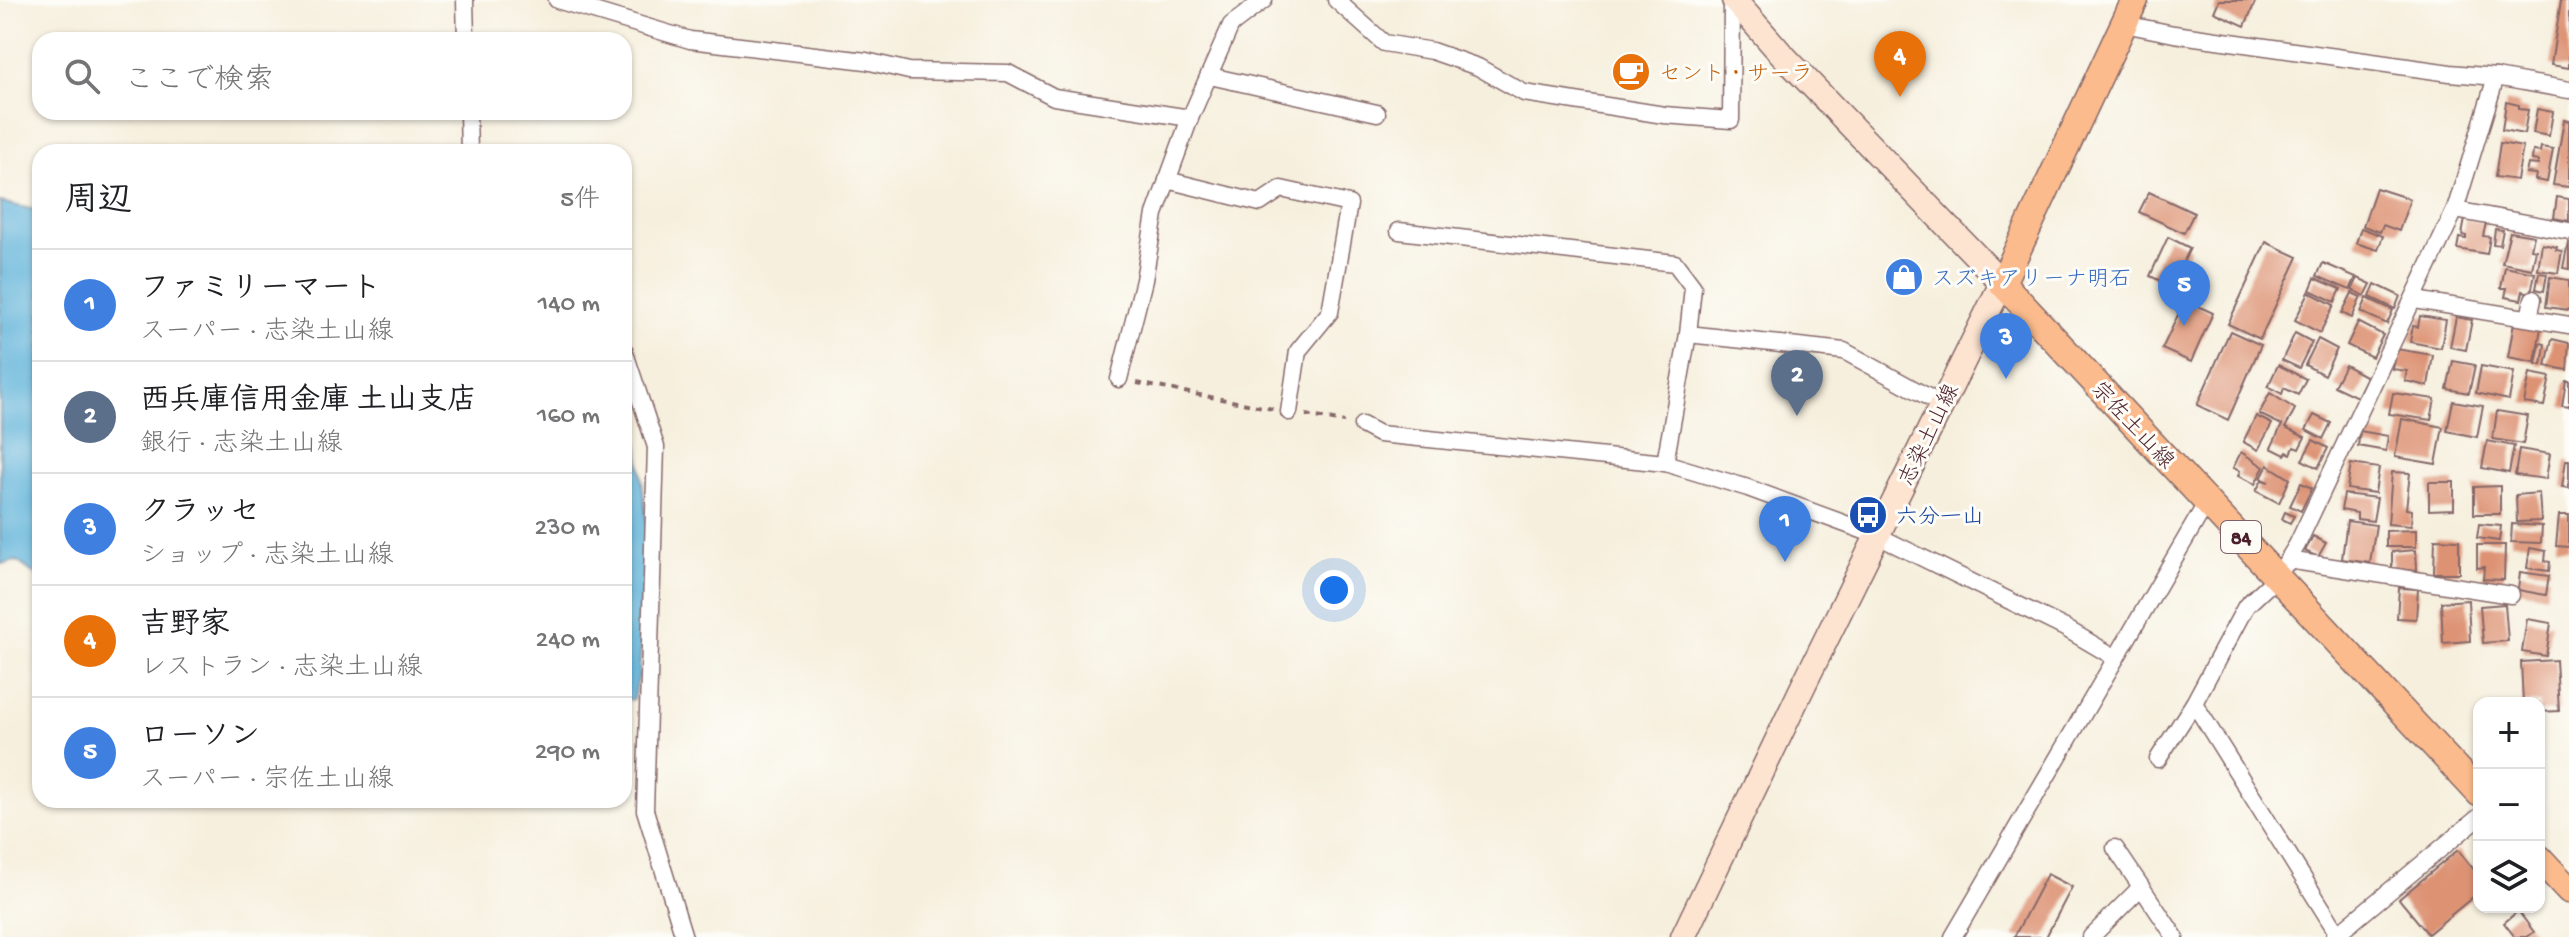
<!DOCTYPE html>
<html lang="ja">
<meta charset="utf-8">
<style>
:root{--surface:#fff;--page:#f2f2f2;--text:#202124;--muted:#757577;--line:#e0e0e0;--accent:#111827}
body{margin:0;font-family:"Gochi Hand","Klee One",sans-serif;background:var(--page);color:var(--text)}
.controls{position:absolute;right:24px;bottom:24px;display:grid;overflow:hidden;border-radius:16px;box-shadow:0 2px 6px #0004}
.controls button{width:72px;height:72px;display:grid;place-items:center;padding:0;border:0;border-bottom:2px solid var(--line);background:var(--surface);color:var(--text);font:40px sans-serif}
.you{position:absolute;left:1334px;top:590px;width:28px;height:28px;margin:-20px;border:6px solid #fff;border-radius:50%;background:#1a73e8;box-shadow:0 0 0 12px #1a73e833}
.badge{display:grid;place-items:center;width:52px;height:52px;border-radius:50%;background:var(--accent);color:#fff;font-size:26px;font-weight:700}
.pin{position:absolute;translate:-50% -66px;filter:drop-shadow(0 2px 4px #0008)}
.pin::after{content:'';position:absolute;top:42px;width:28px;height:24px;background:inherit;clip-path:polygon(0 0,100% 0,50% 100%)}
.list{margin:0;padding:0;list-style:none}
h2{display:flex;justify-content:space-between;align-items:center;height:104px;margin:0;padding:0 32px;font-size:34px}
h2 small{font-size:26px;font-weight:400;color:var(--muted)}
.list li{display:grid;grid-template-columns:52px 1fr auto;gap:24px;align-items:center;box-sizing:border-box;height:112px;padding:0 32px;border-top:2px solid var(--line)}
.list b{display:block;font-size:30px;white-space:nowrap}
.list p{margin:0;font-size:26px;white-space:nowrap;color:var(--muted)}
.list em{font-size:26px;font-style:normal;color:var(--muted)}
.icon{flex:none;width:44px;height:44px;fill:none;stroke:currentColor;stroke-width:2;stroke-linecap:round;stroke-linejoin:round}
.map{position:relative;flex:none;width:2569px;height:937px;overflow:hidden}
.search{position:absolute;background:var(--surface);box-shadow:0 2px 6px #0004;left:32px;top:32px;width:600px;height:88px;display:flex;align-items:center;gap:20px;box-sizing:border-box;padding:0 28px;border-radius:24px;color:var(--muted);font-size:30px}
.panel{position:absolute;background:var(--surface);box-shadow:0 2px 6px #0004;left:32px;top:144px;width:600px;height:664px;border-radius:24px}
.map>svg:first-child{display:block}
</style>
<div class="map">
<svg width="2569" height="937" viewBox="0 0 2569 937">
<rect width="100%" height="100%" fill="#fdfcf7"/>
<filter id="ink" filterUnits="userSpaceOnUse"><feTurbulence type="fractalNoise" baseFrequency=".0125" numOctaves="2"/><feDisplacementMap in="SourceGraphic" scale="16" xChannelSelector="R" yChannelSelector="G"/><feConvolveMatrix kernelMatrix="1 2 1 2 8 2 1 2 1" color-interpolation-filters="sRGB"/></filter>
<filter id="wash" filterUnits="userSpaceOnUse"><feTurbulence type="fractalNoise" baseFrequency=".006" numOctaves="4" result="noise"/><feDisplacementMap in="SourceGraphic" scale="32" xChannelSelector="R" yChannelSelector="G"/><feGaussianBlur stdDeviation="1.8" result="paint"/><feColorMatrix in="noise" values="0 0 0 0 0 0 0 0 0 0 0 0 0 0 0 0 0 1.4 0 .05"/><feComposite in="paint" operator="in"/></filter>
<g filter="url(#wash)">
<rect width="100%" height="100%" fill="#f6efdd"/>
<g fill="#5fb2da" stroke="#546882" stroke-width="2">
<path d="M0 202 40 211V578L17 561 0 564Z"/>
<path d="M624 402 638 445 648 535 639 675 633 700 624 698Z"/>
</g>
<g id="blocks">
<g fill="#dd9273">
<path d="M2219 0H2256L2245 26 2214 12Z"/>
<path d="M2561 0H2569V68L2551 65Z"/>
<path d="M2506 102 2519 105V109L2528 110 2524 134 2502 130Z"/>
<path d="M2537 109 2553 112 2549 136 2533 133Z"/>
<path d="M2564 120 2569 121V187L2553 185Z"/>
<path d="M2500 143 2523 147 2517 180 2495 177Z"/>
<path d="M2541 147 2553 149 2547 182 2535 180 2536 174 2526 173 2528 164 2538 165V161L2532 160 2533 151 2540 152Z"/>
<path d="M2376 188 2410 199 2399 231 2383 225 2380 232 2363 226Z"/>
<path d="M2149 192 2194 213 2184 233 2139 212Z"/>
<path d="M2557 197 2569 199V221L2554 218Z"/>
<path d="M2465 219 2486 223 2483 236 2490 237 2487 254 2457 249 2459 238 2466 239V236L2462 235Z"/>
<path d="M2361 228 2383 236 2378 250 2356 243Z"/>
<path d="M2495 229 2503 230 2500 245 2493 244Z"/>
<path d="M2510 232 2534 236 2531 249 2536 250 2532 269 2502 263Z"/>
<path d="M2168 237 2190 248 2181 267 2195 274 2186 293 2150 276Z"/>
<path d="M2266 242 2298 257 2260 339 2228 324Z"/>
<path d="M2568 242H2569V269L2563 268Z"/>
<path d="M2542 244 2557 247 2556 250 2562 251 2558 273 2538 270Z"/>
<path d="M2323 263 2356 277 2350 290 2317 276Z"/>
<path d="M2505 267 2535 273 2531 293 2523 291 2521 300 2505 297 2507 288H2501Z"/>
<path d="M2539 273 2547 274 2544 291 2536 289Z"/>
<path d="M2550 277 2569 280V310L2546 307Z"/>
<path d="M2315 278 2341 289 2335 302 2310 290Z"/>
<path d="M2358 278 2371 284 2365 296 2352 290Z"/>
<path d="M2375 284 2400 296 2395 309 2370 297Z"/>
<path d="M2309 292 2334 305 2320 333 2295 320Z"/>
<path d="M2352 293 2361 297 2352 318 2342 313Z"/>
<path d="M2367 298 2393 310 2387 324 2361 312Z"/>
<path d="M2185 300 2213 313 2191 362 2162 349Z"/>
<path d="M2420 316 2446 320 2441 348 2410 342 2413 326 2418 327Z"/>
<path d="M2456 317 2472 320 2466 350 2450 347Z"/>
<path d="M2358 322 2383 335 2372 357 2347 345Z"/>
<path d="M2514 323 2541 328 2535 362 2508 357Z"/>
<path d="M2230 331 2261 345 2228 420 2197 405Z"/>
<path d="M2295 333 2312 342 2299 368 2282 360Z"/>
<path d="M2318 339 2337 349 2324 375 2305 365Z"/>
<path d="M2552 339 2569 343 2567 370 2546 366Z"/>
<path d="M2540 343 2545 344 2542 365 2536 364Z"/>
<path d="M2396 349 2433 355 2428 386 2405 381 2407 371 2392 369Z"/>
<path d="M2453 361 2475 365 2469 393 2447 389Z"/>
<path d="M2278 365 2306 379 2298 395 2284 388 2282 394 2268 386Z"/>
<path d="M2345 365 2367 377 2357 397 2334 386Z"/>
<path d="M2481 366 2514 372 2509 400 2476 393Z"/>
<path d="M2530 373 2550 377 2544 406 2524 403Z"/>
<path d="M2566 381H2569V407L2562 406Z"/>
<path d="M2270 393 2295 409 2285 428 2305 437 2299 449 2294 447 2291 454 2287 452 2285 455 2271 448 2282 425 2259 414Z"/>
<path d="M2393 393 2435 399 2431 420 2389 414Z"/>
<path d="M2453 401 2483 406 2477 437 2447 431Z"/>
<path d="M2497 411 2528 416 2523 444 2493 439Z"/>
<path d="M2314 415 2331 423 2323 439 2306 430Z"/>
<path d="M2256 416 2272 424 2258 450 2243 442Z"/>
<path d="M2402 419 2443 427 2436 464 2395 457Z"/>
<path d="M2360 431 2388 436 2386 451 2358 446Z"/>
<path d="M2313 440 2328 448 2318 468 2302 460Z"/>
<path d="M2487 441 2514 446 2509 473 2482 468Z"/>
<path d="M2519 449 2550 454 2546 479 2515 475Z"/>
<path d="M2241 452 2264 467 2255 484 2238 476 2240 471 2233 468Z"/>
<path d="M2566 460H2569V488L2562 487Z"/>
<path d="M2351 464 2379 468 2375 493 2347 489Z"/>
<path d="M2268 465 2290 479 2279 503 2256 491 2262 480 2269 482 2261 478Z"/>
<path d="M2392 472 2410 473 2406 509 2412 510 2411 526 2388 524Z"/>
<path d="M2429 482H2454V509L2429 510Z"/>
<path d="M2301 483 2312 488 2301 511 2290 506Z"/>
<path d="M2500 486V514H2474V487Z"/>
<path d="M2539 493 2541 521 2517 522 2516 495Z"/>
<path d="M2344 494 2377 498 2373 521 2357 519V513L2341 510Z"/>
<path d="M2285 512 2294 516 2290 523 2282 519Z"/>
<path d="M2559 515H2569V547L2556 546Z"/>
<path d="M2347 521 2376 525 2370 563 2342 559Z"/>
<path d="M2479 524 2501 526 2499 541 2477 538Z"/>
<path d="M2512 524 2542 526 2541 543 2511 542Z"/>
<path d="M2416 530V547H2386V531Z"/>
<path d="M2313 536 2326 543 2318 557 2305 551Z"/>
<path d="M2435 539 2459 540V573H2434Z"/>
<path d="M2477 545H2505L2504 580 2483 579 2484 567 2477 568Z"/>
<path d="M2530 548 2546 551 2545 561 2550 562 2549 571 2527 568Z"/>
<path d="M2416 550 2417 570 2392 572V552Z"/>
<path d="M2520 572 2549 576 2546 595 2518 590Z"/>
<path d="M2399 588 2418 589 2416 619 2397 618Z"/>
<path d="M2468 600 2470 641 2443 643 2441 602Z"/>
<path d="M2505 604 2508 641 2483 643 2480 606Z"/>
<path d="M2527 619 2551 623 2546 656 2522 652Z"/>
<path d="M2556 660 2559 711 2539 712V703H2523L2521 662Z"/>
<path d="M2458 850 2479 876V892L2428 934 2399 899Z"/>
<path d="M2047 874 2072 887 2046 937H2014Z"/>
<path d="M2518 911 2534 932 2527 937H2515L2504 923Z"/>
</g>
</g>
</g>
<g filter="url(#ink)">
<use href="#blocks" fill-opacity="0" stroke="#866869" stroke-width="2"/>
<g fill="none" stroke-linecap="round" stroke-linejoin="round">
<g stroke="#866869" stroke-width="19">
<g id="street">
<path d="M465 0 466 40"/>
<path d="M557 0 690 40 866 61 909 71 1008 73 1054 97 1190 118 1231 25 1264 0"/>
<path d="M1336 0 1384 43 1432 51 1478 67 1524 93 1664 115 1731 120 1732 0"/>
<path d="M2124 24 2174 34 2450 73 2496 77 2569 90"/>
<path d="M1210 76 1377 113"/>
<path d="M468 112 469 152"/>
<path d="M1167 180 1260 203 1281 189 1349 204 1330 312 1298 351 1289 412"/>
<path d="M2455 210 2569 231"/>
<path d="M1399 231 1675 263 1693 287 1688 334 1665 463"/>
<path d="M2415 300 2569 325"/>
<path d="M2529 318 2533 299"/>
<path d="M1688 334 1844 351 1941 404"/>
<path d="M624 350 656 447 645 810 684 937"/>
<path d="M1119 379 1144 280 1155 214 1190 118"/>
<path d="M1362 425 1379 434 1665 463 1748 488 1878 536 2065 628 2116 658 1953 937"/>
<path d="M2288 560 2511 595"/>
<path d="M2116 658 2207 502"/>
<path d="M2194 703 2340 937"/>
<path d="M2158 759 2194 703 2246 606 2278 576 2297 545 2455 210 2496 77"/>
<path d="M2115 848 2175 937"/>
<path d="M2091 937 2141 887"/>
<path d="M2334 937 2479 817"/>
</g>
</g>
<g stroke="#866869" stroke-width="27">
<path id="secondary" d="M1683 937 1805 682 2002 283 1777 49 1734 0"/>
</g>
<g stroke="#866869" stroke-width="29">
<g id="primary">
<path d="M2135 0 2002 283 2479 793"/>
<path d="M2539 858 2569 890"/>
</g>
</g>
<g stroke="#866869" stroke-width="4" stroke-dasharray="6 6" stroke-linecap="butt">
<path d="M1137 383 1273 409"/>
<path d="M1306 415 1344 422"/>
</g>
<use href="#street" stroke="#fff" stroke-width="16"/>
<use href="#secondary" stroke="#fde4d1" stroke-width="24"/>
<use href="#primary" stroke="#fbbb8c" stroke-width="26"/>
</g>
</g>
<defs>
<g id="cafe-disc" transform="scale(2)"><circle r="9.5" fill="#e8710a" stroke="#fdfcf7"/><path d="M-5.5-4.5H6V0H3Q3 3.5 0 3.5H-2.5Q-5.5 3.5-5.5 0ZM3-3.2v2h1.7v-2ZM-6 4.5H4V6H-6Z" fill="#fff"/></g>
<g id="shop-disc" transform="scale(2)"><circle r="9.5" fill="#3f7fe0" stroke="#fdfcf7"/><path d="M-5-2.5h2.3a2.7 3.5 0 0 1 5.4 0H5L5.5 6h-11ZM-1.5-2.5h3a1.5 2.3 0 0 0-3 0Z" fill="#fff"/></g>
<g id="bus-disc" transform="scale(2)"><circle r="9.5" fill="#1a4fb4" stroke="#fdfcf7"/><path d="M-5-6H5V4H4V6H2V4H-2V6H-4V4H-5ZM-3.5-4V0h7V-4ZM-3.5 1.2v1.5H-2V1.2ZM2 1.2v1.5H3.5V1.2Z" fill="#fff"/></g>
</defs>
<g fill-rule="evenodd">
<use href="#cafe-disc" x="1631" y="72"/>
<use href="#shop-disc" x="1904" y="277"/>
<use href="#bus-disc" x="1868" y="515"/>
</g>
<g text-anchor="middle" stroke-width="6" stroke-linejoin="round" paint-order="stroke">
<rect fill="#fdfcf7" stroke="#806168" stroke-width="2" x="2221" y="521" width="40" height="32" rx="6"/>
<g font-size="20" font-weight="bold" fill="#4a1f2b">
<text x="2241" y="544">84</text>
</g>
<g font-size="22" fill="#c56008" stroke="#fdfcf7" text-anchor="start">
<text x="1659" y="80">セント・サーラ</text>
</g>
<g font-size="22" fill="#366cbe" stroke="#fdfcf7" text-anchor="start">
<text x="1932" y="285">スズキアリーナ明石</text>
</g>
<g font-size="22" fill="#4a1f2b" stroke="#fdfcf7">
<text transform="translate(2134 424) rotate(47)" y="8">宗佐土山線</text>
<text transform="translate(1927 434) rotate(-64)" y="8">志染土山線</text>
</g>
<g font-size="22" fill="#164399" stroke="#fdfcf7" text-anchor="start">
<text x="1896" y="523">六分一山</text>
</g>
</g>
</svg>
<div class="controls">
<button>+</button>
<button>−</button>
<button><svg class="icon" aria-label="layers" viewBox="0 0 24 24"><path d="M12 4l9 5-9 5-9-5zM3 14l9 5 9-5"/></svg></button>
</div>
<div class="you"></div>
<div class="pin badge" style="left:1785px;top:562px;background:#3f7fe0">1</div>
<div class="pin badge" style="left:1797px;top:416px;background:#5c6f8a">2</div>
<div class="pin badge" style="left:2006px;top:379px;background:#3f7fe0">3</div>
<div class="pin badge" style="left:1900px;top:97px;background:#e8710a">4</div>
<div class="pin badge" style="left:2184px;top:326px;background:#3f7fe0">5</div>
<div class="search"><svg class="icon" aria-label="search" viewBox="0 0 24 24"><circle cx="10" cy="10" r="6"/><path d="M15 15l6 6"/></svg>ここで検索</div>
<section class="panel">
<h2>周辺<small>5件</small></h2>
<ul class="list">
<li><span class="badge" style="background:#3f7fe0">1</span><div><b>ファミリーマート</b><p>スーパー · 志染土山線</p></div><em>140 m</em></li>
<li><span class="badge" style="background:#5c6f8a">2</span><div><b>西兵庫信用金庫 土山支店</b><p>銀行 · 志染土山線</p></div><em>160 m</em></li>
<li><span class="badge" style="background:#3f7fe0">3</span><div><b>クラッセ</b><p>ショップ · 志染土山線</p></div><em>230 m</em></li>
<li><span class="badge" style="background:#e8710a">4</span><div><b>吉野家</b><p>レストラン · 志染土山線</p></div><em>240 m</em></li>
<li><span class="badge" style="background:#3f7fe0">5</span><div><b>ローソン</b><p>スーパー · 宗佐土山線</p></div><em>290 m</em></li>
</ul>
</section>
</div>
